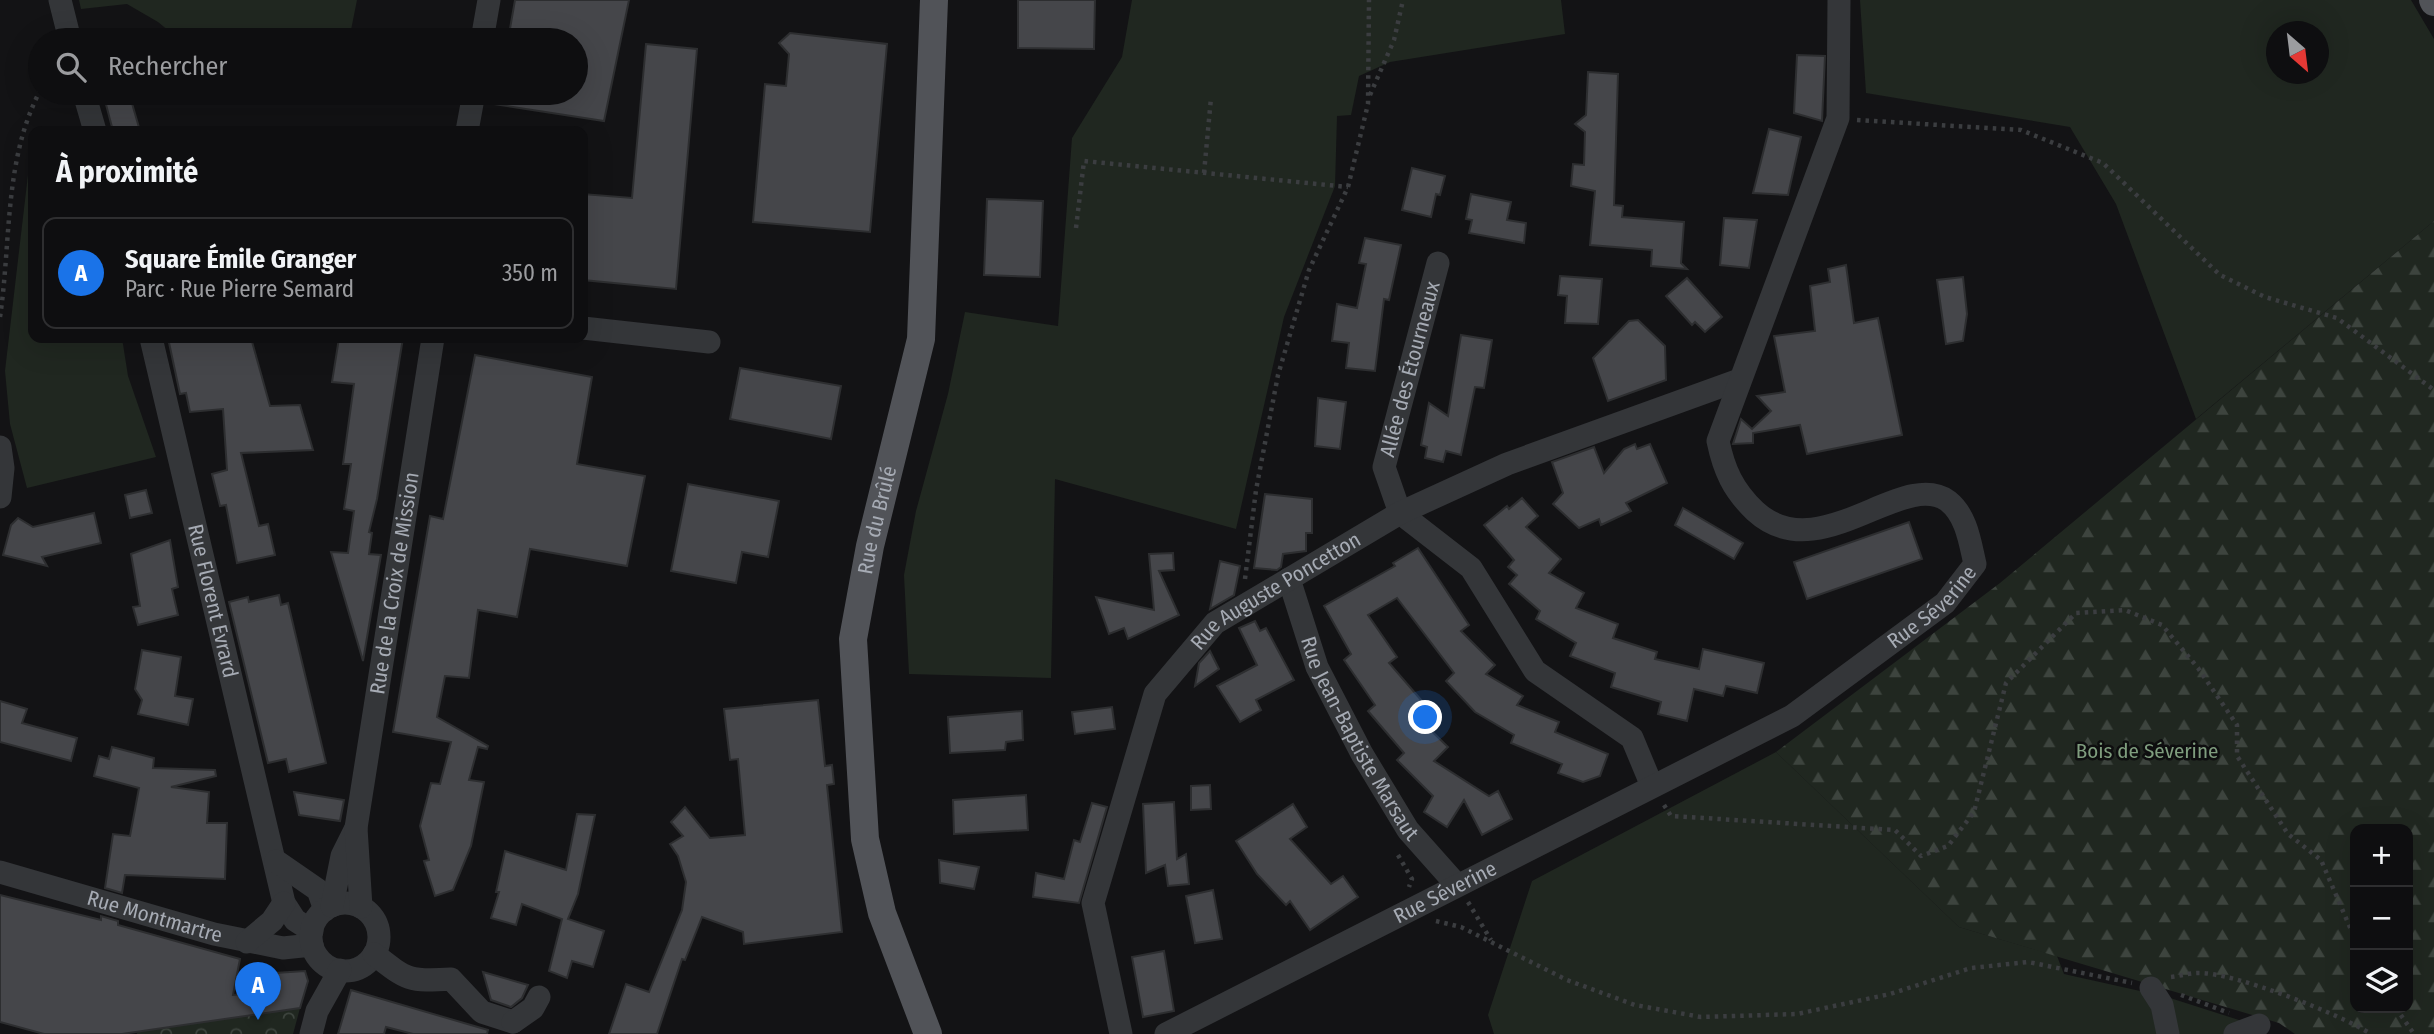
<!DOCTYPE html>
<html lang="fr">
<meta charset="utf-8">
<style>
:root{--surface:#0e0e10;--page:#1c1c1e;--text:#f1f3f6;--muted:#9b9c9f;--line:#2e2e30;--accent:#1a73e8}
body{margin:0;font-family:"Fira Sans Condensed",sans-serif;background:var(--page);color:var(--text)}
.controls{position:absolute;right:21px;bottom:21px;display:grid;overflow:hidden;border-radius:14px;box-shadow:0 7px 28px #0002}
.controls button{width:63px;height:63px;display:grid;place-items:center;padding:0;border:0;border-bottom:2px solid var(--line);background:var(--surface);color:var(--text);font:35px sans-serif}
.compass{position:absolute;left:2266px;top:21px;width:63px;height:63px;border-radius:50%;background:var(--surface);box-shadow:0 7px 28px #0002;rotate:152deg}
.you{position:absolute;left:1426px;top:718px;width:24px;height:24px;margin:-18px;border:5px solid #fff;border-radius:50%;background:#1a73e8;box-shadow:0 0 0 10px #1a73e833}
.badge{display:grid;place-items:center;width:46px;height:46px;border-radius:50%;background:var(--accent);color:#fff;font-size:23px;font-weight:700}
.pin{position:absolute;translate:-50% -58px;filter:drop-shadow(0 2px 4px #0008)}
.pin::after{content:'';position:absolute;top:37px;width:24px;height:21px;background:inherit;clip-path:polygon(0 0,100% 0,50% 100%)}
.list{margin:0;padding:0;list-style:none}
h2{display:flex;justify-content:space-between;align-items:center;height:91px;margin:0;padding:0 28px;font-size:30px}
h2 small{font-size:23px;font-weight:400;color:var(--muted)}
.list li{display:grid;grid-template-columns:46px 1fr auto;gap:21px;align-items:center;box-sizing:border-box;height:112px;margin:0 14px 14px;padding:0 14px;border:2px solid var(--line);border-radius:14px}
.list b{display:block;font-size:26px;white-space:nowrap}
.list p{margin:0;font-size:23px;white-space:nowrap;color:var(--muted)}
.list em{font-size:23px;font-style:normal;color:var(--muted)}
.icon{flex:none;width:38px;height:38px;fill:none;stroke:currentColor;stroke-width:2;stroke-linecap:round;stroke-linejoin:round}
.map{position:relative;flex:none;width:2434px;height:1034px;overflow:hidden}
.search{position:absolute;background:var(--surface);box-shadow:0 7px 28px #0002;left:28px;top:28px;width:560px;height:77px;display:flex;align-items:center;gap:18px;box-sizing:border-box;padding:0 24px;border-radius:38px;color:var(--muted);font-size:26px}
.panel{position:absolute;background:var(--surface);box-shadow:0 7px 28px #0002;left:28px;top:126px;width:560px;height:217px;border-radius:14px}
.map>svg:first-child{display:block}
</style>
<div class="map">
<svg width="2434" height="1034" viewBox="0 0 2434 1034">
<defs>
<pattern id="forest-firs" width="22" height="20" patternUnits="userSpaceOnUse" patternTransform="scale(1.75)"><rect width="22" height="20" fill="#202720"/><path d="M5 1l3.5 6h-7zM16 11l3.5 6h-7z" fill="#3d443e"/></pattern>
<pattern id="park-crowns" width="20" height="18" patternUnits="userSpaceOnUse" patternTransform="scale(1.75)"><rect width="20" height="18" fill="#202720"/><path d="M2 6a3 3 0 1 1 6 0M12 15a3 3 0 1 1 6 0" fill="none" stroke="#3d443e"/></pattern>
</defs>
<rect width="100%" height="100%" fill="#131315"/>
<g fill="#202720" fill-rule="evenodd">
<path d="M79 0H357L349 40H180L158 22 127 4 81 9Z"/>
<path d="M1132 0H1561L1565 34 1390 62 1359 76 1351 115 1337 116 1335 186 1284 317 1236 529 1055 479 1051 678 909 674 904 575 916 511 948 394 965 312 1058 326 1072 138 1122 57Z"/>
<path d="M1860 0H2411L2434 39V221L2196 419 2116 204 2070 127 1866 93ZM2276 32H2318V74H2276Z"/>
<path d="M33 132V338H122L128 376 156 457 27 488 10 424 5 371Z"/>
<path d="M1776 752 1959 927 2057 956 2064 974 2167 997 2239 1020 2250 1034H1494L1488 1015 1532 881Z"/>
</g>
<path fill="url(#forest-firs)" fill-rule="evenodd" d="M2434 221V1034H2295L2279 1023 1959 927 1776 752 2000 583ZM2355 829H2408V1008H2355Z"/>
<path fill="url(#park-crowns)" d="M300 1008 293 1034H137L138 1032Z"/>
<g fill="#45464a" stroke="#2d2e30" stroke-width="2">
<path d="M515 0H629L604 121 487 103 488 93H576V40H508Z"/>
<path d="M1018 0H1095L1094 49 1018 48Z"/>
<path d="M790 33 887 44 870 232 753 222 765 84 786 86 789 54 779 43Z"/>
<path d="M646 44 697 49 676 289 583 280V194L632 198Z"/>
<path d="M1797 55 1825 56 1822 121 1794 113Z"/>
<path d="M1588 72 1618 74 1614 205 1623 206 1622 217 1684 222 1681 263 1687 269 1651 266 1652 250 1590 245 1595 191 1571 186 1573 164 1584 165 1585 132 1575 124 1586 115Z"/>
<path d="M103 93H129L140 131H113Z"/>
<path d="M1769 129 1801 137 1788 195 1753 193Z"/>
<path d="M1412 168 1445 176 1440 195 1436 194 1431 217 1402 210Z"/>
<path d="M1471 194 1511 202 1507 220 1526 223 1524 243 1469 233 1472 220 1466 219Z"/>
<path d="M987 199 1043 201 1040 277 984 275Z"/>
<path d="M1724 218 1757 220 1749 268 1720 265Z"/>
<path d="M1365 238 1401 245 1389 300 1384 299 1375 371 1346 368 1349 343 1332 341 1337 304 1357 308 1366 264 1359 263Z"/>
<path d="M1846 265 1854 323 1878 318 1902 435 1807 454 1800 425 1753 433V443L1733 444 1741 419 1752 429 1771 411 1757 396 1785 392 1774 336 1815 331 1810 286 1830 282 1828 269Z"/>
<path d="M1560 276 1602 279 1598 324 1565 323 1567 296 1558 295Z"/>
<path d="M1963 277 1967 314 1963 341 1946 344 1937 280Z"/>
<path d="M1687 278 1722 317 1705 332 1695 322 1692 325 1666 296Z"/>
<path d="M1638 320 1665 346 1666 380 1608 401 1593 358 1629 321Z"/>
<path d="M1461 335 1492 340 1484 388 1475 387 1461 455 1446 451 1443 462 1425 458 1427 447 1421 445 1429 403 1448 416Z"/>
<path d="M168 338H251L270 406 300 405 313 450 241 453 259 526 268 524 275 555 237 563 226 505 220 506 212 474 227 470 223 409 190 412 186 393 180 394Z"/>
<path d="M339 338H403L377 499 369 532 372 533 369 554 381 555 363 661 331 552 348 553 354 511 344 509 351 464H343L354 384 332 382Z"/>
<path d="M475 355 592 377 577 464 645 476 627 566 530 549 517 617 478 610 469 678 445 676 437 717 488 746 487 749 478 747 469 780 484 782 471 846 453 890 435 896 424 861 429 860 420 826 431 783 440 784 451 742 393 732 430 516 443 519Z"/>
<path d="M740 368 841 386 831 439 730 419Z"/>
<path d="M1318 398 1346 402 1340 449 1315 446Z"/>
<path d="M1635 444 1637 449 1650 444 1667 483 1626 503 1631 511 1601 525 1599 519 1579 528 1553 504 1563 493 1552 462 1594 447 1604 473 1624 449Z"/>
<path d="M688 484 779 501 768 557 742 552 736 583 671 571Z"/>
<path d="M146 490 152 513 130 518 125 495Z"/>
<path d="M1265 494 1312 499V533H1306V551L1283 554 1281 567 1277 570 1254 568Z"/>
<path d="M1522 498 1538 516 1526 527 1561 559 1549 573 1584 593 1576 608 1618 624 1613 638 1657 652 1655 659 1699 669 1703 649 1764 663 1757 693 1726 686 1723 696 1694 689 1687 721 1658 714 1661 702 1611 687 1615 673 1570 656 1576 643 1536 619 1540 611 1509 584 1517 575 1508 567 1514 560 1484 525 1507 506 1509 509Z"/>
<path d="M1683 508 1743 543 1734 559 1675 525Z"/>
<path d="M94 513 101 543 42 557 47 566 3 555 11 525 18 518 33 527Z"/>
<path d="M1909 522 1922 559 1807 599 1794 562Z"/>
<path d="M170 540 178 587 172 589 178 615 138 625 133 607 140 606 131 554Z"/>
<path d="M1418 548 1469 625 1461 631 1495 665 1486 674 1523 696 1517 705 1559 722 1555 732 1608 754 1600 776 1583 782 1558 773 1562 764 1511 743 1514 735 1475 712 1446 681 1454 673 1397 598 1368 615 1397 657 1389 663 1422 701 1411 711 1448 747 1434 761 1489 796 1498 791 1512 819 1482 835 1464 800 1447 827 1424 812 1433 796 1397 760 1404 753 1368 711 1375 705 1344 660 1351 654 1324 606 1395 566 1393 563Z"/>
<path d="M1173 553 1174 570 1159 571 1179 615 1128 639 1124 628 1109 634 1096 597 1154 610 1149 554Z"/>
<path d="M1220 561 1240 566 1234 595 1210 609Z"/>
<path d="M279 595 281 605 288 603 326 763 289 772 286 759 268 763 229 602 248 597 249 602Z"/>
<path d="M1255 621 1260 631 1266 628 1294 680 1256 700 1261 710 1240 722 1217 686 1257 665 1239 628Z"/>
<path d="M142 650 181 657 175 696 193 699 188 725 138 714 142 700 135 689Z"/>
<path d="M1210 651 1219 669 1195 686 1199 663Z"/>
<path d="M818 700 825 766 832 765 834 784 827 785 842 932 744 944 743 932 702 917 685 960 682 959 657 1034H609L626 984 649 992 682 910 686 882 678 856 670 844 683 836 671 822 685 807 710 838 745 835 738 759 730 760 724 709Z"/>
<path d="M0 701 27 709 22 723 77 738 71 761 0 742Z"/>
<path d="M1112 707 1115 729 1075 734 1072 712Z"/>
<path d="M1022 711 1023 740 1006 742 1005 750 950 753 948 717Z"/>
<path d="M112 747 154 758 153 768 215 770 216 776 171 787 209 792 207 823H227L225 879 125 875 122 893 105 888 113 834 130 836 139 788 94 776 99 756 109 759Z"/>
<path d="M1210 785 1211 809 1191 810V786Z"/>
<path d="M294 792 344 800 340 821 299 815Z"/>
<path d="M1026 795 1028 830 954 834 953 800Z"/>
<path d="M1174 802 1177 859 1186 854 1189 884 1168 886 1165 865 1146 873 1143 804Z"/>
<path d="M1092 803 1107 807 1079 903 1033 897 1036 873 1064 879 1074 840 1080 842Z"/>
<path d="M1293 804 1307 827 1290 839 1331 884 1343 876 1358 897 1310 930 1290 901 1286 905 1257 874 1236 841Z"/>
<path d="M577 814 595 815 578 894 568 919 604 931 593 967 572 961 567 978 549 971 562 919 522 904 516 925 491 918 499 892H496L505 851 566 870Z"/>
<path d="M939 860 979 867 974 889 940 883Z"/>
<path d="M1213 890 1222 939 1195 943 1186 896Z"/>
<path d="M0 895 101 920V916L118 921V925L240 959 233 995 274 992 275 973 305 971 308 981 300 1008 122 1034H44L0 1022Z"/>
<path d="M1164 951 1174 1011 1143 1017 1132 957Z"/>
<path d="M483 972 528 985 522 998 511 1007 491 1000Z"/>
<path d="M351 990 488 1030 487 1034H413L386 1027 384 1034H338Z"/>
</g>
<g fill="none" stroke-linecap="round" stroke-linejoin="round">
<g stroke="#3b3d40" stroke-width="4.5" stroke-dasharray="3.5 5" stroke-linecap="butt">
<path d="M1370 95 1394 40 1403 0"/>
<path d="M1857 120 2021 130 2103 163 2220 275 2265 297 2337 318 2434 390"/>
<path d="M1204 173 1211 98"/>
<path d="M1076 228 1084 161 1348 187"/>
<path d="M0 317C11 243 4 159 40 91"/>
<path d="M1245 579 1256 490 1278 375 1309 270 1348 187 1368 104 1369 0"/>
<path d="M1664 805 1671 816 1895 830 1921 856 1948 846 1974 812 2006 683 2076 613 2125 610 2162 625 2198 668 2237 725V756L2288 834 2321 860 2355 939"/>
<path d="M1398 855 1412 879 1409 887"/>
<path d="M1468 902 1491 940"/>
<path d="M1436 921 1461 927 1567 980 1635 1005 1701 1017 1797 1014 1890 994 1971 968 2028 962 2132 983"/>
<path d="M2171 977C2180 976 2189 973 2198 973 2233 972 2340 1014 2371 1034"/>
<path d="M2181 995 2229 1013"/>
<path d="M2396 1008 2414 1034"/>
</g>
<g stroke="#343639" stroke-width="23">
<path d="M60 0 70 40"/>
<path d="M482 40 489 0"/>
<path d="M84 93 95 131"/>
<path d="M467 131 474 93"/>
<path d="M583 328 709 342"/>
<path id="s1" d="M151 338 284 903 295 920 312 931"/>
<path d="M0 447 3 468 0 497"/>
<path d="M1400 513 1471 568 1535 671 1632 738 1652 786"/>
<path id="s2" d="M1400 513 1384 467 1438 263"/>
<path id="s3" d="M1289 579 1317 667 1362 754 1408 830 1456 884"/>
<path d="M276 861 318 890 325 910"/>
<path id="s4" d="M0 872 214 934 283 948 312 945"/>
<circle cx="345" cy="937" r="34"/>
<path d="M332 906 342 856 356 828"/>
<path id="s5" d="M361 907 356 828 433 338"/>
<path d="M247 942 272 921 284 903"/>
<path d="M374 954C407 980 409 982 451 979L482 1012 513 1022"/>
<path d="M2151 988 2162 1005 2168 1034"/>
<path d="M513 1022 533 1008 539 997"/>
<path d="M311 1034 317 1011 340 970"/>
<path id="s6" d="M1121 1034 1093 903 1155 694 1215 623 1400 513 1507 464 1739 380"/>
<path id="s7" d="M1166 1034 1792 716 1945 603 1975 564C1970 543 1967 516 1948 501 1902 468 1819 570 1755 511 1733 490 1724 470 1718 441L1838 118 1839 0"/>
<path d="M2235 1034 2259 1025"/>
</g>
<g stroke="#515358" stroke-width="28">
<path d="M2433 0 2434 2"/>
<path id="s8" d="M928 1034 882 913 865 839 853 639 870 546 921 339 934 0"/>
</g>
</g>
<g text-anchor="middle" stroke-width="5" stroke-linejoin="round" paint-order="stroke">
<g font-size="21" fill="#a6abb4" stroke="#0e0e0f">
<text dy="7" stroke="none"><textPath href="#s2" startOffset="150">Allée des Étourneaux</textPath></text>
<text dy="7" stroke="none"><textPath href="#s8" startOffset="527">Rue du Brûlé</textPath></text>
<text dy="7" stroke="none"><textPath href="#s5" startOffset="327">Rue de la Croix de Mission</textPath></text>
<text dy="7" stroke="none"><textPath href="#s6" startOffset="513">Rue Auguste Poncetton</textPath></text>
<text dy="7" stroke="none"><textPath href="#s1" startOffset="270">Rue Florent Evrard</textPath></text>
<text dy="7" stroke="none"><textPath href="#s7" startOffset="880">Rue Séverine</textPath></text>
<text dy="7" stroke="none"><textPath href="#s3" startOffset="175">Rue Jean-Baptiste Marsaut</textPath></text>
<text dy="7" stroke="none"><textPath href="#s7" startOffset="313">Rue Séverine</textPath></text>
<text dy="7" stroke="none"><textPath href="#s4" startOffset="161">Rue Montmartre</textPath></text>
</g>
<g font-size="21" fill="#7f9d7e" stroke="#0e0e0f">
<text x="2147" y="758">Bois de Séverine</text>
</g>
</g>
</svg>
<div class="controls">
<button>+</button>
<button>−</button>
<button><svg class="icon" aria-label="layers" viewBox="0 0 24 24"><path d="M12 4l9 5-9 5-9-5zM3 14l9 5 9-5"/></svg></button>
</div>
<svg class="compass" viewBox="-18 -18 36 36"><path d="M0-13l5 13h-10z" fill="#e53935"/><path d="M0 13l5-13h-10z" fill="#9b9c9f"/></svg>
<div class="you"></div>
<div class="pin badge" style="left:258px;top:1020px">A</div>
<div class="search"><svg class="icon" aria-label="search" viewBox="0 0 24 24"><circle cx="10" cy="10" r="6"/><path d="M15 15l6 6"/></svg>Rechercher</div>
<section class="panel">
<h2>À proximité<small></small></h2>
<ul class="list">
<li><span class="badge">A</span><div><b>Square Émile Granger</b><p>Parc · Rue Pierre Semard</p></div><em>350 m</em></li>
</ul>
</section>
</div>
